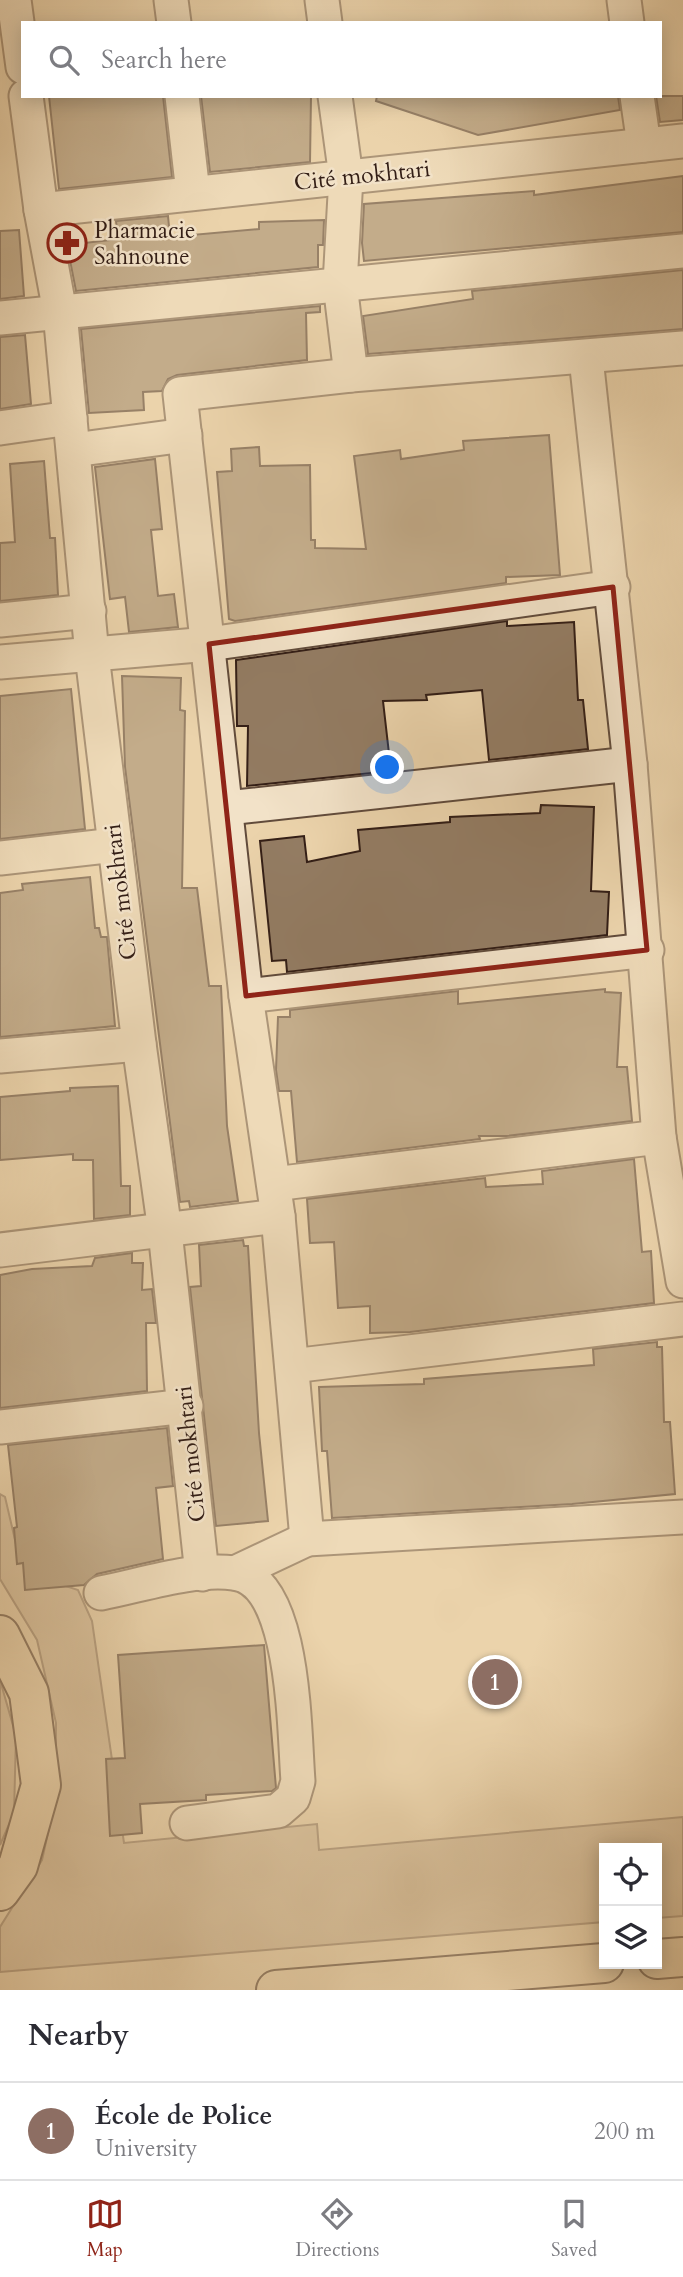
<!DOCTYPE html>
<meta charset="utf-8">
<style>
:root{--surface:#fff;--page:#f7f7f7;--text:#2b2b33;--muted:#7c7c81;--line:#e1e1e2;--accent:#8f2418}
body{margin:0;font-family:Cardo,serif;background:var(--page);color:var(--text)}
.controls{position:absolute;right:21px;bottom:21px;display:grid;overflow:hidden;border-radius:0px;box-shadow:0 4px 18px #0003}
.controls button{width:63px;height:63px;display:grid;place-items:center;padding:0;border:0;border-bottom:2px solid var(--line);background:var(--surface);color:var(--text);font:35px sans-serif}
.you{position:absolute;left:388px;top:768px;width:24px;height:24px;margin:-18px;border:5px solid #fff;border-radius:50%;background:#1a73e8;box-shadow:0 0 0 10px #1a73e833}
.badge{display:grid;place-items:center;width:46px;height:46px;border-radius:50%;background:var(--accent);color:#fff;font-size:23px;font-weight:700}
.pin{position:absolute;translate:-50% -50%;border:4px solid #fff;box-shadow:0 2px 7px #0006}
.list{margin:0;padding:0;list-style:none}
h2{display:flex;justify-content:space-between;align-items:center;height:91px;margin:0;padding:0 28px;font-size:30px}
h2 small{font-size:23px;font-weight:400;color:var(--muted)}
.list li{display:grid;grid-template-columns:46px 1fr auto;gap:21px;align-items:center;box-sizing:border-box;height:98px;padding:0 28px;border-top:2px solid var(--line)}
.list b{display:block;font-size:26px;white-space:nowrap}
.list p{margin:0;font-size:23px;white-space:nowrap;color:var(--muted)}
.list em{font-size:23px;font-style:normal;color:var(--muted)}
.icon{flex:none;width:38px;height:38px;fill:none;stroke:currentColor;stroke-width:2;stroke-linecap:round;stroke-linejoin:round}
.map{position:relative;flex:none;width:683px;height:1990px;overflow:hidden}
.search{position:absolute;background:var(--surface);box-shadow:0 4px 18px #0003;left:21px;right:21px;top:21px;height:77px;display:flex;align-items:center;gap:18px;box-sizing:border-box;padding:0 24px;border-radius:0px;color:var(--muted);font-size:26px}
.sheet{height:189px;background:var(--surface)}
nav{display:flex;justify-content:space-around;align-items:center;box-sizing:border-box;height:98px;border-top:2px solid var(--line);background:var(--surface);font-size:19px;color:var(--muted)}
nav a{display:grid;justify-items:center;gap:4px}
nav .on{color:var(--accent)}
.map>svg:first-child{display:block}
</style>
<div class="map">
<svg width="683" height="1990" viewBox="0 0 683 1990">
<rect width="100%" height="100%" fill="#ebd3ab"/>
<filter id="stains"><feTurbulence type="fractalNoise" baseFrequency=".00286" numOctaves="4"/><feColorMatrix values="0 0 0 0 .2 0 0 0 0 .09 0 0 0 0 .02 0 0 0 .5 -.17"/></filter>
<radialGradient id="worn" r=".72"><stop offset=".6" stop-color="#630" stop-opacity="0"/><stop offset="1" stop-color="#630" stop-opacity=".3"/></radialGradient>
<g fill="#ccb492" stroke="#806954" stroke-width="2">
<path d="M0 1494 5 1497 19 1557 48 1580 78 1590 92 1621 124 1843 317 1824 319 1850 683 1817V1916L657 1918V1848H604V1922L0 1972V1927L42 1860 56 1797V1723L37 1640 0 1579Z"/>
<path d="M0 1680 16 1736 14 1813 0 1845Z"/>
</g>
<g fill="#937c63" stroke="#331e16" stroke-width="2">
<path d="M49 96H163L172 177 59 189Z"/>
<path d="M201 96H311L310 162 210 172Z"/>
<path d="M377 96H618L620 110 478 135 376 101Z"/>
<path d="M656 96H683V120L660 122Z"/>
<path d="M683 176V232L364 261 362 243 364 204 534 191V195Z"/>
<path d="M168 216 170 237 259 229V222L324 220 323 245H318V267L76 291 67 245 118 239 116 221Z"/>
<path d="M19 230 24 296 0 299V231Z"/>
<path d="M683 270V329L368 354 363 316 473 299 472 291Z"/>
<path d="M320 306V312L306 313 307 360 177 375 168 379 162 391 143 392 144 410 89 413 81 329Z"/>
<path d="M25 335 31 404 0 409V337Z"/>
<path d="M549 435 560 575 506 577V583L235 621 229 619 217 472 232 471 231 449 259 447 260 466 310 465 311 540H315V548L366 549 354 456 400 450 401 459 464 450 463 441Z"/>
<path d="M155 459 162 529 151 530 158 596 174 594 178 627 129 632 125 597 110 599 95 467Z"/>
<path d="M44 461 50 538H55L58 595 0 601V543L15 542 10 464Z"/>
<path d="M507 621V626L574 622 578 700H583L588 749 489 760 482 690 426 695 427 700 383 701 391 771 247 786 248 726H237L236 660Z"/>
<path d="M122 676 181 678 180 710 185 711 182 888H197L209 986H221L227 1126 238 1201 190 1207 189 1201 180 1202 125 767Z"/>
<path d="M71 689 85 829 0 839V696Z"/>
<path d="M541 805 594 807 591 891 609 892 607 935 287 972 286 960 272 961 260 841 304 836 307 862 360 851 358 830 450 822V817L540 813Z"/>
<path d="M90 877 95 928H99L101 937H107L115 1026 0 1037V893L23 890 22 884Z"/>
<path d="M605 989V992L621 993 617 1067H627L632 1121 507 1136H479L480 1139 297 1162 291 1091H279L276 1070 278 1017H290V1010L458 991V1004Z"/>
<path d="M118 1086 121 1186H130V1215L94 1219 93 1160H73V1154L0 1160V1097L70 1091V1088Z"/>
<path d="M634 1159 642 1252 651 1251 654 1303 410 1332 370 1333V1306L338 1308 334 1242 310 1243 307 1199 485 1178 486 1187 543 1184 542 1171Z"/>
<path d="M243 1240 244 1246H248L259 1433 268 1521 216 1526 190 1287 201 1286 199 1245Z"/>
<path d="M132 1253V1263H143L142 1290 152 1289 156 1323H146L147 1391 0 1408V1275L32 1269 92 1266 95 1258Z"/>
<path d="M657 1342V1347H662L664 1422H670L675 1494 572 1504 332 1518 327 1451H322L319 1387 424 1384V1379L594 1365 593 1349Z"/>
<path d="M167 1428 173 1486 156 1488 163 1559 97 1574 84 1585 25 1590 23 1563 17 1564 14 1528 17 1527 8 1445Z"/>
<path d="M264 1645 276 1788 272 1791 206 1795V1800L140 1804 142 1833 110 1836 106 1759 125 1758 118 1655Z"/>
</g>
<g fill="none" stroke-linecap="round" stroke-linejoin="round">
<g stroke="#614b3b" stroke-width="37">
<g id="street">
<path d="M14 0 23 67"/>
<path d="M171 0 174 23"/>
<path d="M322 0 325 23"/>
<path d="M624 0 627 23"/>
<path d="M26 96 41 210 60 312 92 655 139 1044 165 1231 202 1574"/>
<path d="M182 96 193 193"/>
<path d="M335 96 346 177 340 284 351 375"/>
<path d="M637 96 644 145"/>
<path d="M41 210 683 141"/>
<path d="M0 318 683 251"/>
<path d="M683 348 351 375 180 394 246 996 278 1216 307 1539 683 1517"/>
<path d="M586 358 630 764 659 1137 683 1281"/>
<path d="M0 428 70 418"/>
<path d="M74 450 185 435"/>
<path d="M0 620 89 611"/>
<path d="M0 662 209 644 613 587"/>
<path d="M227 808 630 764"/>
<path d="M0 858 115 845"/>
<path d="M246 996 647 950"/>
<path d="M0 1056 139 1044"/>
<path d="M274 1184 659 1137"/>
<path d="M0 1250 278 1216"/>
<path d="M292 1366 683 1319"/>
<path d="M0 1427 186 1406"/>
<path d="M235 1573 307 1539"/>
<path d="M101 1593C143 1585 191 1568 234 1573 296 1579 294 1734 298 1781L293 1798 278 1811 187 1823"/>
</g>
</g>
<g stroke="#331e16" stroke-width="42">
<g id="highway">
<path d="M0 1635 29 1693 41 1785 18 1866 0 1891"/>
<path d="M657 1959 683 1957"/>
<path d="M276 1990 604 1963"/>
</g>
</g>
<use href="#street" stroke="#f2e2c8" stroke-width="33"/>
<use href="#highway" stroke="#ebd3ab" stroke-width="38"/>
</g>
<path d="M0 0H683V1990H0ZM613 587 647 950 246 996 209 644Z" fill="#ebd3ab" fill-opacity=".55" fill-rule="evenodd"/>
<path fill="none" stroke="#8f2418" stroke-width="5" stroke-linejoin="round" d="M613 587 647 950 246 996 209 644Z"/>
<defs>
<g id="pharmacy-ring" transform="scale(2.0125)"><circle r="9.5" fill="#f2e2c8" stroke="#8f2418" stroke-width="1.5"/><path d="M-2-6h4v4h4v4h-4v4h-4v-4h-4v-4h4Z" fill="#8f2418"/></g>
</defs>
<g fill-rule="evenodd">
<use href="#pharmacy-ring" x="67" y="243"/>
</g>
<g text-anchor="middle" stroke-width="5" stroke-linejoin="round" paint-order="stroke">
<g font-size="23" fill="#331e16" stroke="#f2e2c8">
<text transform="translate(362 175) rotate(-6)" y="8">Cité mokhtari</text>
<text transform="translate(120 892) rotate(-97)" y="8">Cité mokhtari</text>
<text transform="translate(190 1454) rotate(-96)" y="8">Cité mokhtari</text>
</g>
<g font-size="23" fill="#331e16" stroke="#f2e2c8" text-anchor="start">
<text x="94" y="238">Pharmacie<tspan x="94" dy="26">Sahnoune</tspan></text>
</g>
</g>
<rect width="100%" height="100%" filter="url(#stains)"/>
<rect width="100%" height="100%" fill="url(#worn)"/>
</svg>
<div class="controls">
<button><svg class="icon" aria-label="locate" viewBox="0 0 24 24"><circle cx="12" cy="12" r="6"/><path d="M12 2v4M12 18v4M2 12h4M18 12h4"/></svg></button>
<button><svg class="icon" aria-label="layers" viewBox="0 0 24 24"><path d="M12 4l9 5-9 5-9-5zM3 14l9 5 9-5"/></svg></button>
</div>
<div class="you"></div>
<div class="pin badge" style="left:495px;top:1682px;background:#8d6e63">1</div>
<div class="search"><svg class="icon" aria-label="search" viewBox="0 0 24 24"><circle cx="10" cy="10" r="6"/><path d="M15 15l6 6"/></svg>Search here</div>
</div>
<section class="sheet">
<h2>Nearby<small></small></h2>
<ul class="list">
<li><span class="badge" style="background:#8d6e63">1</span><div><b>École de Police</b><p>University</p></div><em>200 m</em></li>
</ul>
</section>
<nav>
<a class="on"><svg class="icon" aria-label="map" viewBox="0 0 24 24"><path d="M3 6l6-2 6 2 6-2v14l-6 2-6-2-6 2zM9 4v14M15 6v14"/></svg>Map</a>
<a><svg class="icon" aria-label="directions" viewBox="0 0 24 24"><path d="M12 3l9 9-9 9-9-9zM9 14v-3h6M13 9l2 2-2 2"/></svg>Directions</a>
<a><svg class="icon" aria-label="saved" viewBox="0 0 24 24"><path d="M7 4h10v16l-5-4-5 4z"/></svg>Saved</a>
</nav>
